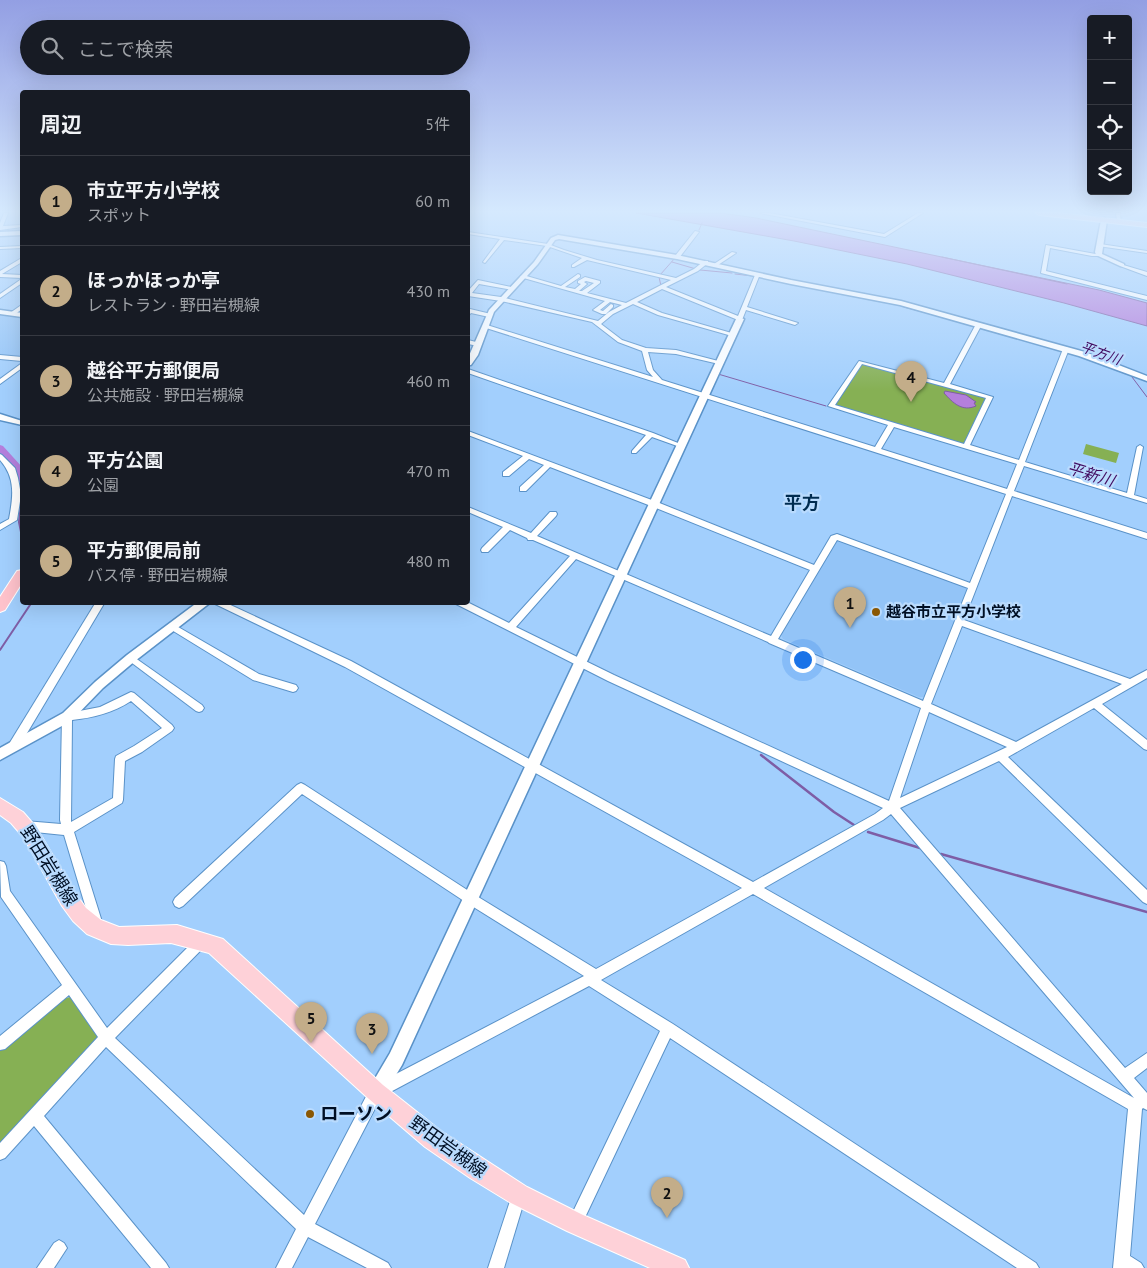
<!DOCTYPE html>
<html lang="ja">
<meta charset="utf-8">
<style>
:root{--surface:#171b24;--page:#242831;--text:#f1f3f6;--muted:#9ea1a6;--line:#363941;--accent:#c3ad89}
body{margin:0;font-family:"PT Sans","Noto Sans JP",sans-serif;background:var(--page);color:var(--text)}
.controls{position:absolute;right:15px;top:15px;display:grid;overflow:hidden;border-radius:5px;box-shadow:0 5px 20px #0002}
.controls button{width:45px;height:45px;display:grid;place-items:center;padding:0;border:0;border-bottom:1px solid var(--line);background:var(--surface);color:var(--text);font:25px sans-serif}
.you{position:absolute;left:802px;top:659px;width:18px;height:18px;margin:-12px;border:4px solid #fff;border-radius:50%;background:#1a73e8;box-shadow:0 0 0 8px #1a73e833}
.badge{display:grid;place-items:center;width:32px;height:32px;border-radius:50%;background:var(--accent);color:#111;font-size:16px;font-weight:700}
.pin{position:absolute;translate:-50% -41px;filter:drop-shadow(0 1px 2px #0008)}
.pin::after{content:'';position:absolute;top:26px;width:18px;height:15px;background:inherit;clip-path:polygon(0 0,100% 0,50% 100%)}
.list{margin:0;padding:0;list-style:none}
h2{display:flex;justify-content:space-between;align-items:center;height:65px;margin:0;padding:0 20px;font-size:21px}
h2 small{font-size:16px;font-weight:400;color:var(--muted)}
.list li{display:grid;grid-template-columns:32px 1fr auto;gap:15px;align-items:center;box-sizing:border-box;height:90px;padding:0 20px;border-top:1px solid var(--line)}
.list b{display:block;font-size:19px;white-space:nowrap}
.list p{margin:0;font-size:16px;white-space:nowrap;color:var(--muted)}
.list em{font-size:16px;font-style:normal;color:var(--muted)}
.icon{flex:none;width:28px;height:28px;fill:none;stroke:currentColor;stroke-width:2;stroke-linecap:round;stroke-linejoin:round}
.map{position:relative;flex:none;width:1147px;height:1268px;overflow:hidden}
.search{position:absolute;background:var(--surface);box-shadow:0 5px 20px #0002;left:20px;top:20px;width:450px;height:55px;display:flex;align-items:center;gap:12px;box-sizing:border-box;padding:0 18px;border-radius:28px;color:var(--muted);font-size:19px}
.panel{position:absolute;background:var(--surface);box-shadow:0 5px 20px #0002;left:20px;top:90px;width:450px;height:515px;border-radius:5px}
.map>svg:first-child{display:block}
</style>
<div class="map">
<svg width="1147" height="1268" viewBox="0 0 1147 1268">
<rect width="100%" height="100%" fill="#a2cffd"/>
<g fill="#93c4f7">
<path d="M0 314 22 317V357L0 355Z"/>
<path d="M836 541 964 586 967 590 926 697H919L783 639 781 635Z"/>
</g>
<g fill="#86b054">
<path d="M861 362 990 397 966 446 831 406Z"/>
<path d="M1086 444 1119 453 1116 463 1083 454Z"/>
<path d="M70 997 98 1036 96 1044 2 1146 0 1142V1051L63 999Z"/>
</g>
<g fill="#b47fdc" stroke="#7e5da5">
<path d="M636 213H721L756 218 1099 290 1147 303V326L1064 303 907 264 794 241Z"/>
<path d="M945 391 966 395 976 402 974 403 976 406C962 412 953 403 944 393Z"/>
</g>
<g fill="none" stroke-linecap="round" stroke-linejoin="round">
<g stroke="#7e5da5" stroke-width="1">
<path d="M699 230 702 223"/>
<path d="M942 257 1067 284"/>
<path d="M672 262 696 269"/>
<path d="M700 270 732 273"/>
<path d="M735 274 753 276"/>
<path d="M660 275 675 258"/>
<path d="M659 277 661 286"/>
<path d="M904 307 942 317"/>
<path d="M946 318 966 324"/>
<path d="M970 325 974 326"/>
<path d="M1129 373 1147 397"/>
<path d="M718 374 826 406"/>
</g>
<g stroke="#7e5da5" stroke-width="2">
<path d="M22 495 19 522 22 537"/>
<path d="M0 650 32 602"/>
</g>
<g stroke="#7e5da5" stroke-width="2.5">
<path d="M761 755 834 812 854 825"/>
<path d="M868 832 920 848"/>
<path d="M941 854 1147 912"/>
</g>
<path fill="#b47fdc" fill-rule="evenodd" d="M0 445 3 446 22 467V482L18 481 12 468 0 454Z"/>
<g stroke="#5a92c8" stroke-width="2">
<g id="minor">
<path d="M4 213H8L3 226 22 225V227L0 230V223Z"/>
<path d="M760 213H769L884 234 918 213H923L885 237Z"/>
<path d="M1116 213H1120L1121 223 1117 222Z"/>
<path d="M695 231 699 232 679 258H675V256Z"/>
<path d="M468 232 548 244 564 250 597 260 676 278 694 269 704 261H708V263L698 271 666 287 738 316 755 275 760 274 747 307 798 323 795 325 746 310 742 320H738L662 289 637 302 662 313 735 334 732 336 658 315 633 304 613 314 601 324 622 340 646 348 676 350 722 362 719 364 676 354 648 352 653 370 662 380 875 447 888 425 828 406 859 361 944 383 975 326 978 324 981 326 950 384 993 397 970 445 1019 460 1063 349 1066 347 1069 349 1025 462 1127 493 1137 447 1140 445 1143 447 1134 495 1147 499V503L1024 466 1014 491 1147 533V539L1012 496 964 620 1130 679 1147 670V678L1102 704 1147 740V750L1144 749 1094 708 1008 757 1147 890V904L1143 902 999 761 900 808 1125 1068 1147 1053V1068L1134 1078 1147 1093V1110L1143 1108 1142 1109 1130 1256 1141 1263 1144 1268H1113L1128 1109 753 894 601 980 673 1024 1036 1263 1039 1268H1017L670 1038 580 1228 575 1230 570 1228 568 1223 570 1218 660 1031 589 986 381 1097 315 1224 388 1263 391 1268H367L308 1237 292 1268H276L296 1229 106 1047 44 1116 166 1263 169 1268H151L34 1126 5 1158 0 1160V1143L98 1037 69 995 5 1049 0 1050V1036L62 985 1 897 0 861 4 862 6 866 10 891 107 1028 198 937 202 935 206 937 208 941 206 945 115 1038 304 1215 371 1087 584 976 467 903 302 794 183 906 179 908 175 906 173 902 175 898 297 785 301 783 305 785 475 895 596 969 742 888 345 667 211 602H224L351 661 753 882 875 814 883 808 608 681 456 604 455 602H467L509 623 570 556 533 540H528L527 538 510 530 488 552H482L481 550 482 548 503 527 468 512V507L531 533 550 512H556L557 514 556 516 537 536 771 636 810 570 651 506 550 467 526 491H520V487L544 465 529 459 509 476H503V472L523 456 468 435V431L657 502 814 565 831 536 837 534 970 583 1006 494 483 327V325H487L653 377 647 370 642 351 618 342 592 322 501 301 468 296V291L478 280 511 287 514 289 513 290 479 284 472 293 501 297 598 321 609 312 622 305 610 302 600 310 603 311 611 304 613 305V307L606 314H602L593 310 605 301 520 277 523 275 561 286 578 274 580 275V277L565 287 575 289 581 284 578 283V281L585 277 600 281V283L587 293 626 303 671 280 587 260 574 267H572V265L582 258 547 246 504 240 485 263 483 262 500 239 468 234ZM586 281 594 283 582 291H579L587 284 584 282ZM862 364 986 398 964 444 835 405ZM894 427 1017 464 1007 489 881 449ZM837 540 968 588 923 701 778 639ZM576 559 768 642 769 643 921 708 889 801 614 675 516 627ZM962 626 1122 684 1016 742 931 704ZM929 712 1007 747 900 798ZM891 814 1134 1098 764 888 883 820Z"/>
<path d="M1100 244 1147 251V253L1098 246V245Z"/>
<path d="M1046 245 1101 255 1099 256H1092L1050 248 1046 271 1147 296V300L1041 273Z"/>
<path d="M22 246V248L0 249V247Z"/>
<path d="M732 252 736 253 718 265 714 264Z"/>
<path d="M20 259H22V262L2 274 22 275V278L0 277V271Z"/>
<path d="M1120 264 1147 272V276L1120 266Z"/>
<path d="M20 280H22V283L0 298V294Z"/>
<path d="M20 306H22V309L14 315H10V313Z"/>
<path d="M470 309 491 314 492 315 489 317 471 313 468 316V311Z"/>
<path d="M468 340 480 343 481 344 478 346 468 344Z"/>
<path d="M0 355 22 357V361L0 359Z"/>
<path d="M22 363V368L0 384V379Z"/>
<path d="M468 369 653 433 683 445 680 447 652 437 636 453H632V451L646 435 468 373Z"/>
<path d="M0 454 2 455 15 468 18 478 21 495 17 520 0 530V524L9 519C13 497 16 478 0 460Z"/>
<path d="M96 602H105L17 750 13 751 9 750 8 747 9 744Z"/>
<path d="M173 624 259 674 296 685 298 688 296 691 293 692 253 680 170 629 169 627Z"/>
<path d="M131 655 202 705 204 708 202 711 199 712 196 711 128 660 127 658 128 656Z"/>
<path d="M131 692 134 693 172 725 174 728 172 731 142 752 125 761 123 800 122 803 74 832 103 925 101 929 97 931 93 929 91 925 64 835 25 831 21 829 20 826 21 823 25 821 61 824 60 820 62 717 64 714 100 707ZM131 701 162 728 134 746 116 756 115 759 113 798 71 822 72 720C92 718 113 713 131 701Z"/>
<path d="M519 1188 524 1190 526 1195 504 1268H488L512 1195 514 1190Z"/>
<path d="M59 1240 64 1243 67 1248 54 1268H37L54 1243Z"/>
</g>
</g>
<g stroke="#5a92c8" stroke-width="3">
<g id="tertiary">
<path d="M1104 218 1107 220 1102 254 1124 264V266H1120L1096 255 1095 252 1101 220Z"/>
<path d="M22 231V235L0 236V232Z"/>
<path d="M558 235 677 255 791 280 901 301 1085 352 1147 376V381L1079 356 900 305 791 284 677 259 559 239 555 240 538 264 494 312 478 355 471 365H468V358L489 310 534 262 551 238Z"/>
<path d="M0 310 22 313V317L0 314Z"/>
<path d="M737 317 744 319 402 1065 382 1098 376 1101 370 1098 367 1092 390 1053Z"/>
<path d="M0 414 22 421V425L0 420Z"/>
<path d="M198 602H211L135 661 103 688 71 721 0 760V748L63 713 95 682 127 655Z"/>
</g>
</g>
<g stroke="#fff" stroke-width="2">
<g id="primary">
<path d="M1036 213H1058L1147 223V227L1039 215Z"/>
<path d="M0 798 23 812 36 827 75 893 86 908 101 920 119 927 177 925 223 939 383 1085 441 1131 527 1187 583 1215 685 1260 689 1268H650L567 1231 511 1203 470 1178 425 1147 369 1099 209 953 171 943 128 945 111 944 87 934 73 921 62 906 24 838 11 823 0 815Z"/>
</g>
</g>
<g stroke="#fff" stroke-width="2">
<path id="trunk" d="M22 570V583L5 610 0 612V597L17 571Z"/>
</g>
<use href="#minor" fill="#fff" fill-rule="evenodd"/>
<use href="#tertiary" fill="#fff" fill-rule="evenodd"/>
<use href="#primary" fill="#fed1d8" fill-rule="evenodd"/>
<use href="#trunk" fill="#fec2cb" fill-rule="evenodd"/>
</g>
<linearGradient id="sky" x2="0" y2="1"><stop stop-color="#939fe3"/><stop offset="0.54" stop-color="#d5e9fe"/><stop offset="1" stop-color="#d5e9fe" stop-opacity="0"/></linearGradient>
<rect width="1147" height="391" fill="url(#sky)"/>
<g fill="#8a5703" stroke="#b9dbfe" stroke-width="2">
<circle cx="876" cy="612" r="5"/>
<circle cx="310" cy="1114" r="5"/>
</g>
<g text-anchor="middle" stroke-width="4.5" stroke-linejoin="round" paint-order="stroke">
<g font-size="14" font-style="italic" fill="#420b60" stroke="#b9dbfe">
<text transform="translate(1101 353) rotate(20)" y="5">平方川</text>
</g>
<g font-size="15" font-weight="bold" fill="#000f24" stroke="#b9dbfe" text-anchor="start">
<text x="886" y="617">越谷市立平方小学校</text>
</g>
<g font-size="16" font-style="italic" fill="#420b60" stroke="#b9dbfe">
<text transform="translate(1091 474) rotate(17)" y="6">平新川</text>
</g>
<g font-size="18" font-weight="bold" fill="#002c50" stroke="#b9dbfe">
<text x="802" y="509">平方</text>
</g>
<g font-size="18" fill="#000f24" stroke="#b9dbfe">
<text transform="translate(49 866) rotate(58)" y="6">野田岩槻線</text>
<text transform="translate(448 1147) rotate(36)" y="6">野田岩槻線</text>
</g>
<g font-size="18" font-weight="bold" fill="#000f24" stroke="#b9dbfe" text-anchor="start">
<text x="320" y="1120">ローソン</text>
</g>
</g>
</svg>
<div class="controls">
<button>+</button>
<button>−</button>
<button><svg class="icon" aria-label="locate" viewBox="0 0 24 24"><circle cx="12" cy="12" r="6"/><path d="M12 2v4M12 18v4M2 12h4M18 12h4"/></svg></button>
<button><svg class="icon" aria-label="layers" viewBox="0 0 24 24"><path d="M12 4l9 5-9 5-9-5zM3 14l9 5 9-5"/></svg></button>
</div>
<div class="you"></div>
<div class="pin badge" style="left:850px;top:628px">1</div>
<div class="pin badge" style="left:667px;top:1218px">2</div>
<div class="pin badge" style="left:372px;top:1054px">3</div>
<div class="pin badge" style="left:911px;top:402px">4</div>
<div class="pin badge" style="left:311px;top:1043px">5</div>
<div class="search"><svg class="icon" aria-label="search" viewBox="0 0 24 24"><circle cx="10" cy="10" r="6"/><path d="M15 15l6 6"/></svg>ここで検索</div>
<section class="panel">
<h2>周辺<small>5件</small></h2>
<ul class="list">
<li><span class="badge">1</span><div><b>市立平方小学校</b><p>スポット</p></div><em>60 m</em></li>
<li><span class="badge">2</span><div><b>ほっかほっか亭</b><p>レストラン · 野田岩槻線</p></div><em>430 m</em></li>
<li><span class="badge">3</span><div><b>越谷平方郵便局</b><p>公共施設 · 野田岩槻線</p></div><em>460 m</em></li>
<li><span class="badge">4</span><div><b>平方公園</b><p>公園</p></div><em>470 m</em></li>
<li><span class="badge">5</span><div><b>平方郵便局前</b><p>バス停 · 野田岩槻線</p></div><em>480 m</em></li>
</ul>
</section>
</div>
